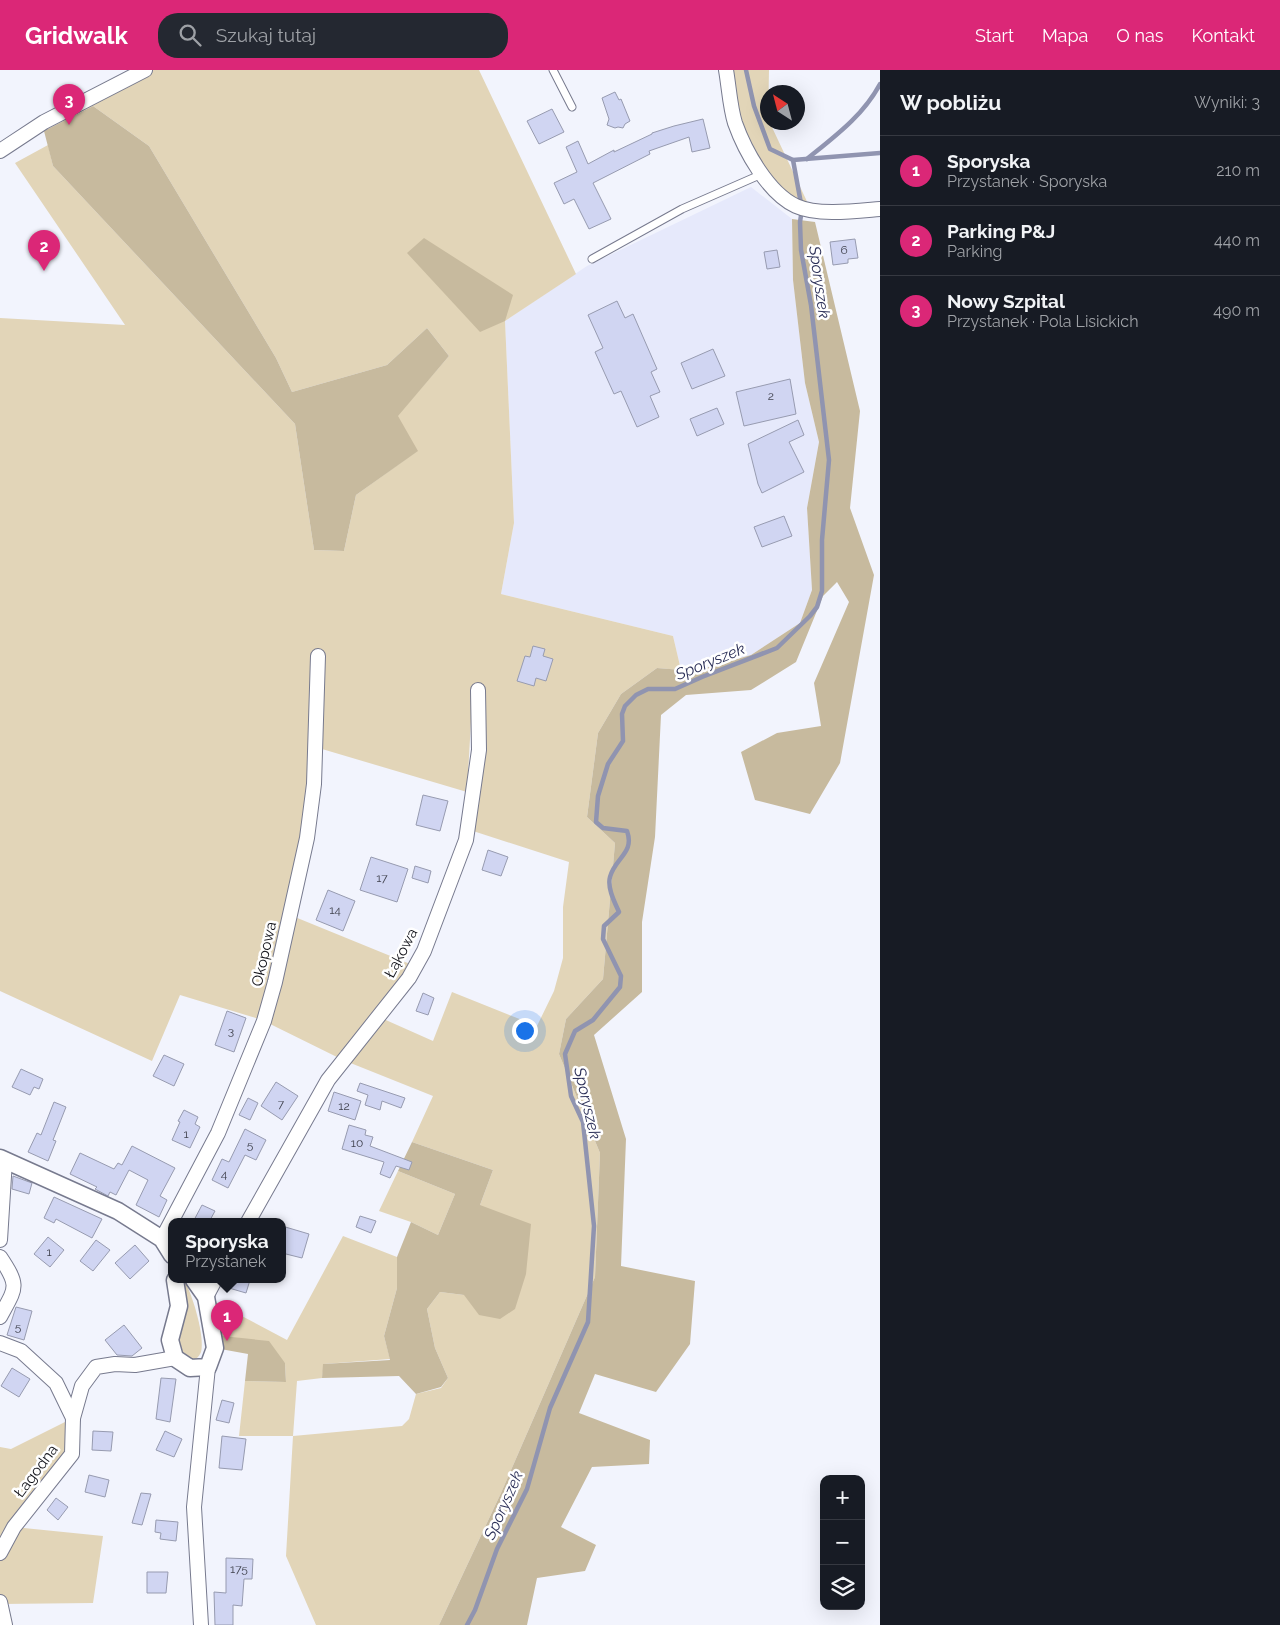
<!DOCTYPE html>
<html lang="pl">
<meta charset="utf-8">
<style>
:root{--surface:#171b24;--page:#242831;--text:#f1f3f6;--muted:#9ea1a6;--line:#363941;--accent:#db2777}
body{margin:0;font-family:Raleway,sans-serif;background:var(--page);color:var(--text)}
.controls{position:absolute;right:15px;bottom:15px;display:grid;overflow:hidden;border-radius:10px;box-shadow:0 5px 20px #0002}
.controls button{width:45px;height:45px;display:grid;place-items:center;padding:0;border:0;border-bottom:1px solid var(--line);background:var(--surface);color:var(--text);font:25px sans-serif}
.compass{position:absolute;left:760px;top:15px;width:45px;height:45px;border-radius:50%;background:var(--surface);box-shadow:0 5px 20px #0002;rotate:324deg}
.you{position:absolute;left:524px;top:960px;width:18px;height:18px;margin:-12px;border:4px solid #fff;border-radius:50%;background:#1a73e8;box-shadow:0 0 0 8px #1a73e833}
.badge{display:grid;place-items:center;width:32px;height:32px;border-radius:50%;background:var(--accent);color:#fff;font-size:16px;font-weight:700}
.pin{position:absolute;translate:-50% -41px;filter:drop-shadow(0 1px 2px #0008)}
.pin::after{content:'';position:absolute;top:26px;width:18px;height:15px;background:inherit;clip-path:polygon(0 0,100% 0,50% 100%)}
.popup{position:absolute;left:168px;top:1148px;width:118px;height:65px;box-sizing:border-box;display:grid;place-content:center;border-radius:10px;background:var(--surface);filter:drop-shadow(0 1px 4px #0005);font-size:16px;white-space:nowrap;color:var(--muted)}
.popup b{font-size:19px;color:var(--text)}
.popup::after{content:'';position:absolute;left:50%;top:100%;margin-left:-10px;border:10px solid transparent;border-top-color:var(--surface)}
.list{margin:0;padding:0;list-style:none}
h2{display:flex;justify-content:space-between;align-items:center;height:65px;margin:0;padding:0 20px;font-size:21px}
h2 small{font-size:16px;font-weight:400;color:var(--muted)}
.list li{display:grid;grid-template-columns:32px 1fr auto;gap:15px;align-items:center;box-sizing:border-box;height:70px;padding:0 20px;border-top:1px solid var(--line)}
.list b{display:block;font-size:19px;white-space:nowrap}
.list p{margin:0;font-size:16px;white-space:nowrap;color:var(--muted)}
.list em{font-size:16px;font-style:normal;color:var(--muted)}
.icon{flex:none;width:28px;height:28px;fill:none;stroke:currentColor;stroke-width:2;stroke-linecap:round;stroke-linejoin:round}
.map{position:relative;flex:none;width:880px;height:1555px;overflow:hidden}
header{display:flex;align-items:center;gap:30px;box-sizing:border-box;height:70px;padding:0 25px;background:var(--accent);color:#fff}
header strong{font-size:24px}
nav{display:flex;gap:28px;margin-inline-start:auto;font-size:18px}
.search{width:350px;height:45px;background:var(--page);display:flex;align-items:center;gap:12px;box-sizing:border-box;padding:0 18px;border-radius:20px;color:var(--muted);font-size:19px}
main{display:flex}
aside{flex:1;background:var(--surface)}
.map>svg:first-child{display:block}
</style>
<header>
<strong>Gridwalk</strong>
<div class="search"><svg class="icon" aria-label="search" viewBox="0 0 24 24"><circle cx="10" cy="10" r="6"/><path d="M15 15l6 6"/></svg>Szukaj tutaj</div>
<nav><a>Start</a><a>Mapa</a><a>O nas</a><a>Kontakt</a></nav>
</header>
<main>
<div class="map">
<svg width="880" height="1555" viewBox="0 0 880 1555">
<rect width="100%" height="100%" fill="#f2f4fd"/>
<path fill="#e6e9fb" d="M751 117 792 149 793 210 805 313 819 372 807 438 812 520 800 553 751 585 695 601 681 600 673 566 501 524 514 453 505 251 587 196Z"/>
<g fill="#e2d5b8">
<path d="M153 0H479L576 204 505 251 514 453 501 524 673 566 681 600 657 598 621 624 598 663 587 747 615 773 603 909 566 949 559 984 600 1083 595 1207 501 1423 439 1555H316L286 1486 293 1366H239L245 1311 286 1312 285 1293 213 1265 206 1227 287 1270 343 1166 397 1187V1218L384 1266 390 1289 324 1294 322 1308 297 1311 293 1366 402 1356 409 1349 416 1324 441 1318 448 1308 435 1278 427 1239 440 1222 464 1225 480 1135 493 1100 412 1072 433 1026 343 990 264 951 290 845 415 896 379 947 433 971 452 922 537 956 554 921 563 888V837L569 792 473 761 479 613 473 616 467 722 322 679 310 712 302 766 270 910 259 949 180 925 152 991 0 921V248L125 255 15 93 48 75 53 96 295 354 314 480 344 481 356 425 417 381 397 346 449 286 427 258 387 295 292 322 276 288 149 76 93 36 44 61Z"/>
<path d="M726 0H769L768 52 770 53 811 140 796 136 752 90Z"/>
<path d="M398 1101 455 1124 438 1165 411 1152 379 1141Z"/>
<path d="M182 1212H185C193 1226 205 1267 201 1282 199 1287 196 1289 192 1291L184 1287 177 1274Z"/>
<path d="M73 1348 72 1384 14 1457 103 1466 93 1533 1 1534 0 1555V1377L11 1379Z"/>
</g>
<g fill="#c7ba9e">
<path d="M93 36 149 76 276 288 292 322 387 295 427 258 449 286 398 346 418 381 356 425 344 481 314 480 295 354 53 96 44 61Z"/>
<path d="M792 149 815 152 860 341 850 438 874 505 840 693 810 744 755 730 741 682 777 663 821 656 814 613 849 532 837 512 823 526 796 592 751 620 686 625 661 645 655 767 642 852V922L594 965 626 1069 621 1196 695 1211 690 1274 656 1322 595 1304 579 1343 650 1370 649 1394 592 1397 561 1457 596 1475 585 1501 537 1508 527 1555H439L501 1423 595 1207 600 1083 559 984 566 949 603 909 615 773 587 747 598 663 621 624 657 598 695 601 751 585 800 553 812 520 807 438 819 372 805 313 793 210Z"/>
<path d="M424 168 513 225 505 251 480 262 407 183Z"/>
<path d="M412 1072 493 1100 480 1135 531 1154 526 1204 515 1239 500 1249 479 1245 464 1225 440 1222 427 1239 435 1278 448 1308 441 1317 416 1324 399 1306 322 1308 323 1294 390 1290 384 1266 397 1218V1187L411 1152 438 1165 455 1124 398 1101Z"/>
<path d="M213 1265 269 1271 285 1293 286 1312 245 1311 248 1284 215 1278Z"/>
</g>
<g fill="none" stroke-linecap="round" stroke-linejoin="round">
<g stroke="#9094b0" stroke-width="4.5">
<path d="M746 0 754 36 770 79 793 90 880 83"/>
<path d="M807 89C834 67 863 46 880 14"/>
<path d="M467 1555 475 1540 497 1479 527 1419 550 1338 588 1252 594 1156 583 1052 571 1026 565 984 575 961 593 950 620 917 621 906 603 869 604 856 619 842C615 833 607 818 610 807 615 788 635 783 627 761L603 758 596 752 598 726 608 694 623 671 622 644 625 636 636 625 648 619H675L702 607 777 578 810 546 817 537 822 521V470L829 390 811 235 801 180 800 152 802 139 793 90"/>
</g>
</g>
<g fill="#d0d5f2" stroke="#979bb0">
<path d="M615 22 619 30 621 29 630 51 625 54 623 58 618 57 615 58 607 55 609 49 602 28Z"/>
<path d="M552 39 564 62 539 74 527 51Z"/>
<path d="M703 49 710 78 692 82 689 67 649 81 650 84 593 113 611 149 589 159 574 129 564 134 554 113 577 102 566 77 578 71 588 94 614 80V82L652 64V63L674 56Z"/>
<path d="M855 169 858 188 848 189V193L833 195 830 172Z"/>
<path d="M777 180 780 197 767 199 764 182Z"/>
<path d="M617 231 625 248 633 244 657 299 651 302 660 322 650 326 659 347 637 357 621 321 614 324 595 282 603 278 588 245Z"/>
<path d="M713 279 725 306 692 319 681 293Z"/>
<path d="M790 309 796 344 744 356 736 322Z"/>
<path d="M717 338 724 354 697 366 690 349Z"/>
<path d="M798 350 804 365 789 372 804 402 762 423 758 414 748 374Z"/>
<path d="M784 446 792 466 762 477 754 457Z"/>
<path d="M533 576 545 579 543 586 553 589 546 611 536 608 534 616 517 611 525 586 530 587Z"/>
<path d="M423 725 448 731 440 761 416 755Z"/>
<path d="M488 780 508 787 501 806 482 800Z"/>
<path d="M371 787 408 799 397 832 360 820Z"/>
<path d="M415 796 431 801 428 813 412 808Z"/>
<path d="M328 820 355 831 343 861 316 850Z"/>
<path d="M423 923 434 928 428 945 416 941Z"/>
<path d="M227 941 246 948 234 982 215 975Z"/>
<path d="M164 985 184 994 174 1016 153 1006Z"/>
<path d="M21 999 43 1009 39 1019 34 1017 30 1025 12 1017Z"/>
<path d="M276 1012 298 1026 282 1050 261 1036Z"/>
<path d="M360 1013 405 1028 401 1038 382 1031 380 1040 365 1035 368 1025 357 1021Z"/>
<path d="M334 1022 361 1031 355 1050 328 1041Z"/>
<path d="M248 1028 258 1033 250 1050 239 1045Z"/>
<path d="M54 1032 66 1037 53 1070 56 1071 48 1091 28 1082 37 1063 41 1065Z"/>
<path d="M184 1040 198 1047 195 1054 200 1057 190 1078 172 1070 180 1052 178 1051Z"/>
<path d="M349 1055 366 1060 365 1065 373 1067 370 1076 412 1092 409 1100 396 1096 390 1108 380 1104 384 1092 342 1079Z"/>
<path d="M245 1059 266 1070 256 1090 245 1085 228 1118 212 1110 222 1089 229 1092Z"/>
<path d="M132 1076 175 1098 160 1126 167 1130 159 1147 136 1135 148 1110 129 1100 116 1125 110 1122 108 1126 95 1119 97 1117 70 1104 80 1083 114 1099 118 1093 122 1095Z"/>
<path d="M13 1106 32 1113 29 1124 12 1119Z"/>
<path d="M54 1127 102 1149 92 1168 56 1149 54 1153 44 1148Z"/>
<path d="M202 1135 215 1141 209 1152H193Z"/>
<path d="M360 1146 376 1151 371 1163 356 1157Z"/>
<path d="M282 1156 309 1164 302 1188 282 1183Z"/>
<path d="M48 1167 64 1180 50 1197 34 1184Z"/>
<path d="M96 1170 110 1180 93 1201 80 1191Z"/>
<path d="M135 1175 149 1191 130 1209 115 1193Z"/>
<path d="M224 1210H250L246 1223 222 1216Z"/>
<path d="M16 1237 32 1241 24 1270 7 1265Z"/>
<path d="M124 1255 142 1278 132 1286 117 1285 105 1270Z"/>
<path d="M12 1298 30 1309 19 1327 1 1316Z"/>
<path d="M161 1308 176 1309 170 1352 156 1349Z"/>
<path d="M222 1330 234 1333 229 1353 216 1350Z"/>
<path d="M93 1361 113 1362 111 1381 92 1380Z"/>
<path d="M165 1361 182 1369 174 1387 156 1380Z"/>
<path d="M222 1366 246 1369 242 1400 219 1398Z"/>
<path d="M89 1405 109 1410 105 1427 85 1422Z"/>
<path d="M141 1423 151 1424 142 1455 132 1453Z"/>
<path d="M56 1428 68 1437 58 1450 47 1440Z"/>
<path d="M156 1450 178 1452 176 1471 160 1469 161 1463 155 1462Z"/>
<path d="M226 1488 253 1489 252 1509H244L242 1536 233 1535V1555H215L214 1522 226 1523Z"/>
<path d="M147 1502H168L166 1523H147Z"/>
</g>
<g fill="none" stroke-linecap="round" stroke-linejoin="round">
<g stroke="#777a8e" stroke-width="9">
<g id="service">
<path d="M553 0 572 37"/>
<path d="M592 189 682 139 762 104"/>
</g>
</g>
<g stroke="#777a8e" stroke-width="16">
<g id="minor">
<path d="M726 0C729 17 730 37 735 53 745 81 768 123 796 136 818 146 856 141 880 139"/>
<path d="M0 81 44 52 145 0"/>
<path d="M248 1152 328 1010 409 908 424 881 466 770 479 680 478 620"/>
<path d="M162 1169 218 1063 264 951 275 912 307 768 314 714 318 586"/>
<path d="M0 1170 5 1090"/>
<path d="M0 1187C20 1217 16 1217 0 1247"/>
<path d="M206 1227 215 1210"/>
<path d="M0 1273 21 1281 56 1313 73 1348 72 1384 14 1457 0 1483"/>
<path d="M73 1348 82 1316 96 1297 115 1294 135 1295 175 1288"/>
<path d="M0 1532 5 1555"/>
<path d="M201 1555 194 1437 208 1297"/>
</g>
</g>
<g stroke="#777a8e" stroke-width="19">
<g id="tertiary">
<path d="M0 1088 118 1141 162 1169 172 1185"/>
<path d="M175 1210 179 1236 170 1270 175 1288 190 1298 208 1297 215 1278 206 1227 194 1210"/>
</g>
</g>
<use href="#service" stroke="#fff" stroke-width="7"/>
<use href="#minor" stroke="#fff" stroke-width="14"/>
<use href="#tertiary" stroke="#fff" stroke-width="16"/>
</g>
<g text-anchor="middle" stroke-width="5" stroke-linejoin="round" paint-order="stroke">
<g font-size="12" fill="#41434f">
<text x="844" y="184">6</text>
<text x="771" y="330">2</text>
<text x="382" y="812">17</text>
<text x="335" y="844">14</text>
<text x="231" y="965">3</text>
<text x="281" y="1038">7</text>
<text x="344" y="1040">12</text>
<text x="186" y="1068">1</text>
<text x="357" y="1077">10</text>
<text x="250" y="1079">5</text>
<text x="224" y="1108">4</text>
<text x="49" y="1186">1</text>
<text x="18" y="1261">5</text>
<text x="239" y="1503">175</text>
</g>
<g font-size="15" fill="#111219" stroke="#fff">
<text transform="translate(401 883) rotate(-62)" y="5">Łąkowa</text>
<text transform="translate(264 884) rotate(-77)" y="5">Okopowa</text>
<text transform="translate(36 1401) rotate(-53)" y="5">Łagodna</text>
</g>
<g font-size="16" font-style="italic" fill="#2c3058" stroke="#fff">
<text transform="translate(820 212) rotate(82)" y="6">Sporyszek</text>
<text transform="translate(710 591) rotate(-22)" y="6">Sporyszek</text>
<text transform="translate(588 1033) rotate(77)" y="6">Sporyszek</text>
<text transform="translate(503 1435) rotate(-66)" y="6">Sporyszek</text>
</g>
</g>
</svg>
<div class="controls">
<button>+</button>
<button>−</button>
<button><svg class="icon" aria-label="layers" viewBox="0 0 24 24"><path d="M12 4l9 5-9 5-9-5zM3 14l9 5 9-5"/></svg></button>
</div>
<svg class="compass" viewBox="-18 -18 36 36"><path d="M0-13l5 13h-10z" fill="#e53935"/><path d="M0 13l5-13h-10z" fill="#9ea1a6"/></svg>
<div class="you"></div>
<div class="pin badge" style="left:227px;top:1271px">1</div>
<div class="popup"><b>Sporyska</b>Przystanek</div>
<div class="pin badge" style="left:44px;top:201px">2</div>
<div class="pin badge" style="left:69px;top:55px">3</div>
</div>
<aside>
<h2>W pobliżu<small>Wyniki: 3</small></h2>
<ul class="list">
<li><span class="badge">1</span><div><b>Sporyska</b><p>Przystanek · Sporyska</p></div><em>210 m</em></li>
<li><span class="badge">2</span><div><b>Parking P&amp;J</b><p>Parking</p></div><em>440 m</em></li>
<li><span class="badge">3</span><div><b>Nowy Szpital</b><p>Przystanek · Pola Lisickich</p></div><em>490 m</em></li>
</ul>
</aside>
</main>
